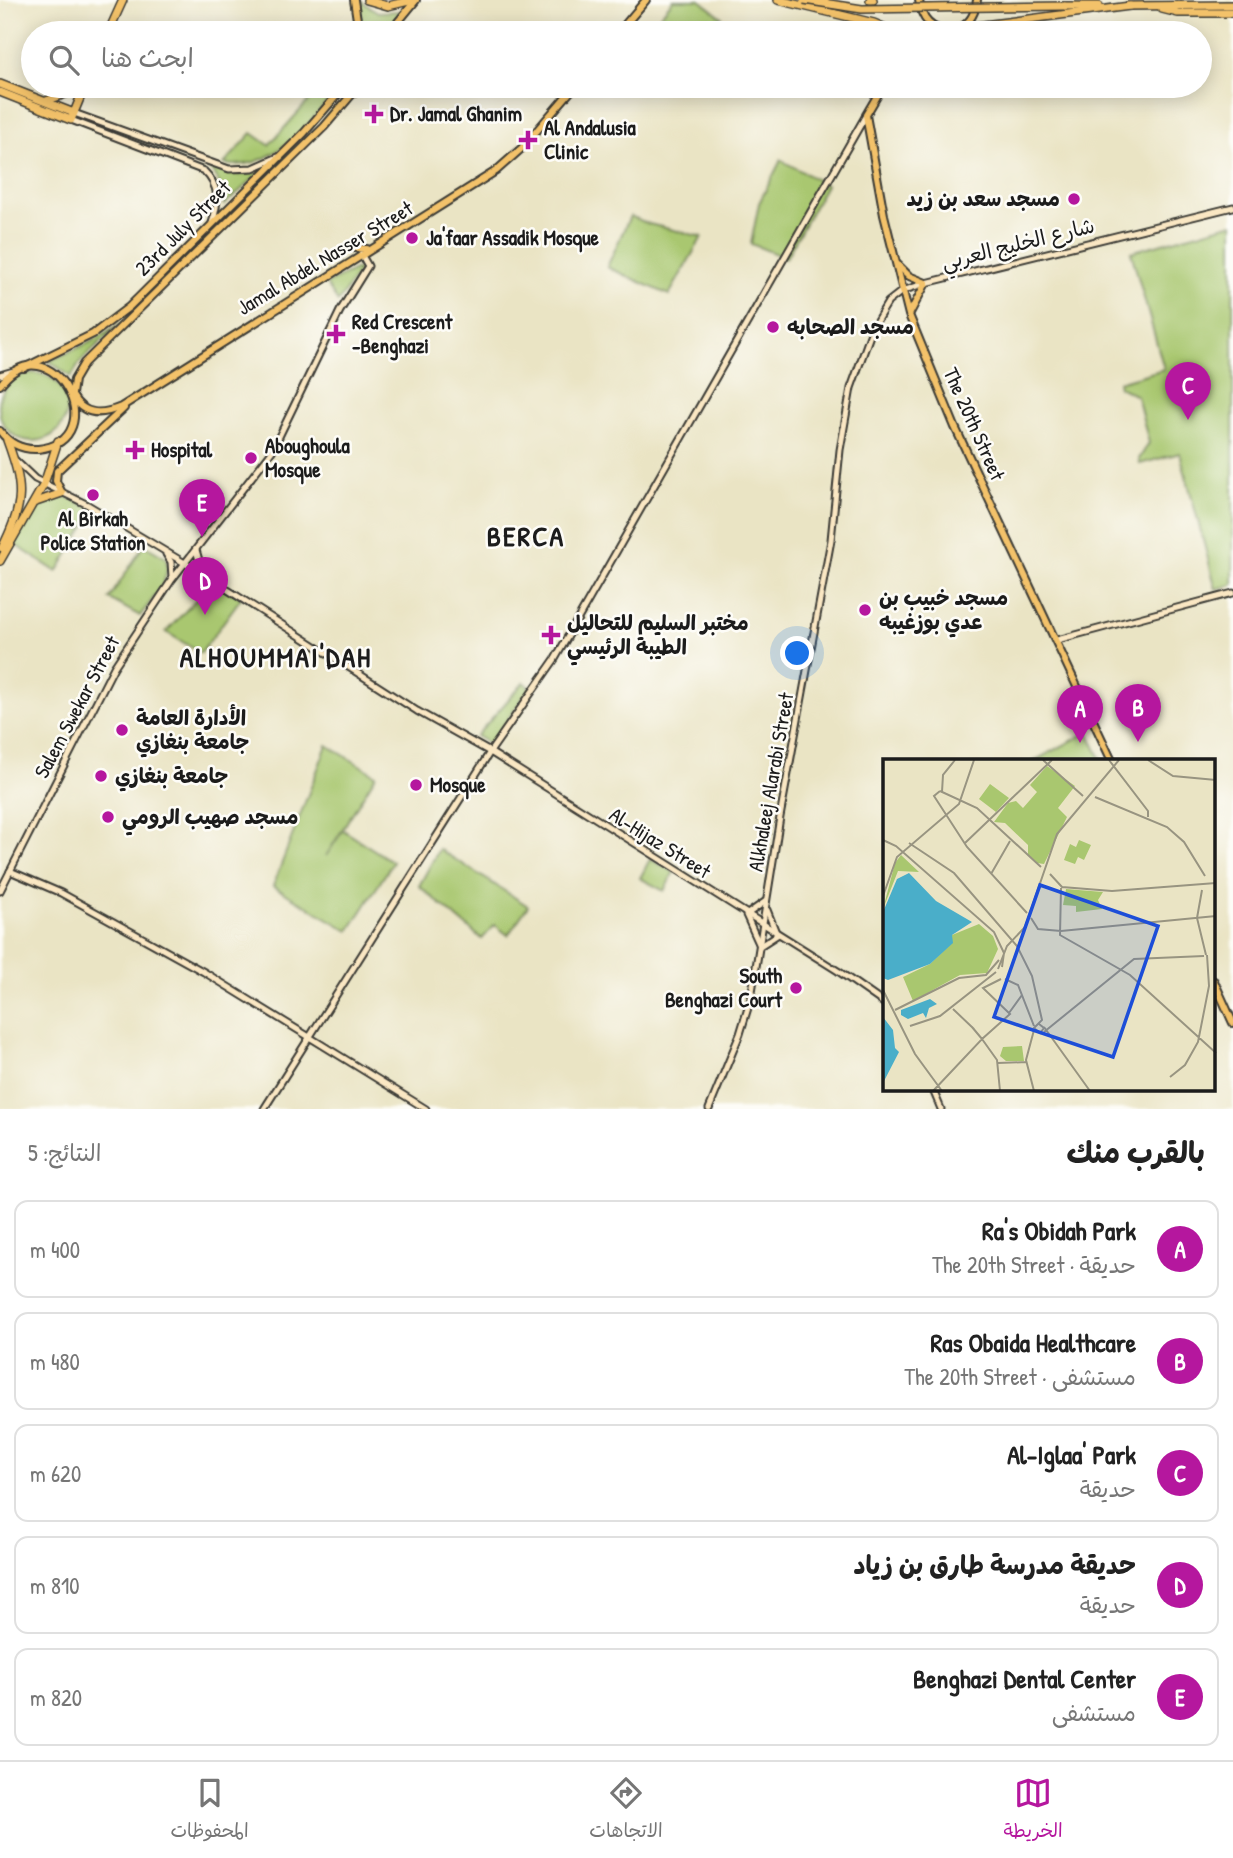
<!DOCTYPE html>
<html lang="ar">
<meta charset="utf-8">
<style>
:root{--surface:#fff;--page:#f6f6f6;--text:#222;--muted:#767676;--line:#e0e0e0;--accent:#b5179e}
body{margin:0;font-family:"Patrick Hand","Playpen Sans Arabic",sans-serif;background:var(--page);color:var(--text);direction:rtl}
.you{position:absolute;left:798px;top:654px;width:24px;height:24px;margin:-18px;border:5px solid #fff;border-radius:50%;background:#1a73e8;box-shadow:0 0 0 10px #1a73e833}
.badge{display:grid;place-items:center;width:46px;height:46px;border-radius:50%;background:var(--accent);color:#fff;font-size:23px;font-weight:700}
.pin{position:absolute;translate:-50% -58px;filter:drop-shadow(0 2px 4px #0008)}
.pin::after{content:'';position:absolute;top:37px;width:24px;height:21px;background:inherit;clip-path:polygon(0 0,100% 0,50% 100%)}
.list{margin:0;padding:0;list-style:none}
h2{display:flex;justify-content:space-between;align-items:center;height:91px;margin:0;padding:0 28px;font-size:30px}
h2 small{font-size:23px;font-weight:400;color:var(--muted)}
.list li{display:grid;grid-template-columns:46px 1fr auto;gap:21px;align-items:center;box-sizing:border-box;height:98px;margin:0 14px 14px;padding:0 14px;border:2px solid var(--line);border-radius:14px}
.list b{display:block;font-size:26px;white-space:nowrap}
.list p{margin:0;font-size:23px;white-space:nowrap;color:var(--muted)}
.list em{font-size:23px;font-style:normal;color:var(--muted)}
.icon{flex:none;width:38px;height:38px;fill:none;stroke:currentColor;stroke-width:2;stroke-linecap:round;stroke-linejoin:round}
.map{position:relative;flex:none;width:1233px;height:1109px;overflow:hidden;direction:ltr}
.search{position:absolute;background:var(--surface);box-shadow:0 4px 18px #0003;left:21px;right:21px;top:21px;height:77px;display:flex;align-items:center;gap:18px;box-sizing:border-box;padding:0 24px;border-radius:38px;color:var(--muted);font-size:26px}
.sheet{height:651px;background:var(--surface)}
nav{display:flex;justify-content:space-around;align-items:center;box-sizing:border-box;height:98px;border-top:2px solid var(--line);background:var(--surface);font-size:19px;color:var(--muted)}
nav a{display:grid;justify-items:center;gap:4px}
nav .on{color:var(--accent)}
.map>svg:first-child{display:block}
</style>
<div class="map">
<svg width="1233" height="1109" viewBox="0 0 1233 1109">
<rect width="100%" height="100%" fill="#fdfcf7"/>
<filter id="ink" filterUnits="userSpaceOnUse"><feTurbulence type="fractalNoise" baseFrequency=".0143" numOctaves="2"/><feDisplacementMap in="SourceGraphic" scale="14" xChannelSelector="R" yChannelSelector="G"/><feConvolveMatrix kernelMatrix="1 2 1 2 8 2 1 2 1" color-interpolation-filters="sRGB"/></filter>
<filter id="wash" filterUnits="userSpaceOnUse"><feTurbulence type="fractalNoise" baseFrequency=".00686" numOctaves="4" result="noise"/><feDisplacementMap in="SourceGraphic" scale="28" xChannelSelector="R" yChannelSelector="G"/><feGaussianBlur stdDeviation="1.57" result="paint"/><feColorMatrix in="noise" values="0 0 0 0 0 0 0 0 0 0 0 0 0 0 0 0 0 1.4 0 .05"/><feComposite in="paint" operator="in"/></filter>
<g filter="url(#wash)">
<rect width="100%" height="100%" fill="#eae4c4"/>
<g fill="#a9c76f" stroke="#627246" stroke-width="2">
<path d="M359 0 378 12 402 11 386 33H363Z"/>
<path d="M673 0H700L722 17 709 33H646Z"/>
<path d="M322 86H341C311 120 274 173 224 164L252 133 269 145Z"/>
<path d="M781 160 826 185 786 258 751 244 759 203Z"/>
<path d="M209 167 239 175 261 172 224 205 222 187Z"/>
<path d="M630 216 649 224 702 237 669 295 607 267Z"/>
<path d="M1233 223V585L1216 589 1180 453 1140 464 1139 459 1149 443 1137 396 1119 387 1118 382 1164 369 1131 252Z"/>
<path d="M359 268 360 270 338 302 326 284Z"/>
<path d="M120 323 81 361 71 377 49 361 91 342Z"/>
<circle cx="33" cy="407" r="34"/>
<path d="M62 494 95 510 57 572 11 542 33 505Z"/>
<path d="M144 545 166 558C172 580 152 599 140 616L109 599Z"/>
<path d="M213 581 241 598 201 653 166 632Z"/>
<path d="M524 682 530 688 490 744 476 736Z"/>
<path d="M1088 732 1102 761H1034Z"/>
<path d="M327 745 376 775 326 856 343 830 393 862 349 931 273 886Z"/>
<path d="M439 849 528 906 508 935 495 925 482 939 419 886Z"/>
<path d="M650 859 674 872 664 891 640 878Z"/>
</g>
</g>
<g filter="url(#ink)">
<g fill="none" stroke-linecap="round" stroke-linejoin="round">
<g stroke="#3b3a35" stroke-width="9">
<g id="secondary">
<path d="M74 113 229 169 253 168 278 157"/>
<path d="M71 120 204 171C220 186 219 203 212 223"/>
<path d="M0 375 17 370"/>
<path d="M14 459 35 479 88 505 203 574 417 711 490 752 838 971 885 1004"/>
<path d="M196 550 203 574"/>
<path d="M166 554 171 562 172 577"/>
<path d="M1057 640 1233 593"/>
<path d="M10 871 61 893 204 972 426 1109"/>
<path d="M0 891 114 667 171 581 272 451 340 311 368 266 361 254"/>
<path d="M766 901 746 915 760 946 777 935 767 910"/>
<path d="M933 1090 941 1109"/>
<path d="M264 1109 490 752 555 659 866 115"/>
<path d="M709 1109 740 1034 751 998 780 817 831 540 840 450 851 388 873 327 888 302 902 291 926 283 1233 207"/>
</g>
</g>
<g stroke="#3b3a35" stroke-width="10">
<g id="primary">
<path d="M354 0 359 33"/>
<path d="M919 0C921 19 931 31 951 31 968 27 975 16 977 0"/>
<path d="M389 33 416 0"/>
<path d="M618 33 646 0"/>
<path d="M883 86 866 115 884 215 909 315 955 427 1112 761"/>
<path d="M354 248 367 249"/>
<path d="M898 265 909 276 926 283 910 313"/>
<path d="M24 368 93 334 129 307 304 133 345 86"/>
<path d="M0 385C51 319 116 441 38 449 22 450 9 443 0 431"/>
<path d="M72 394 74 380 84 363 324 127 359 86"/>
<path d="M73 397C84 416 102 415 121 407L496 171 522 148 575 86"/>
<path d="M62 493 56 481 57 471 124 408"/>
<path d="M1214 981 1233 1023"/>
</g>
</g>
<g stroke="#3b3a35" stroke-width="10">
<g id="highway">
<path d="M367 0 388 6 413 0"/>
<path d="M778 0 874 23 893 31 922 29"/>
<path d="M870 0H873"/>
<path d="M1064 6H1099"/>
<path d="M1128 6 1233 5"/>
<path d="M1162 9 1178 13H1233"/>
<path d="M960 28 1130 6"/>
<path d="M108 33 123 0"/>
<path d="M0 84 74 113"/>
<path d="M0 92 71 120 85 86"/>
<path d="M46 101 84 87"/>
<path d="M36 502 62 493"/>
<path d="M2 548C25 503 24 487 7 440"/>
<path d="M0 561 44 484 58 441"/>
</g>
</g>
<use href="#secondary" stroke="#fae7c3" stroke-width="5"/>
<use href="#primary" stroke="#f3c26a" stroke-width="6"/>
<use href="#highway" stroke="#f3c26a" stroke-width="7"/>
<g stroke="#3b3a35" stroke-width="10" stroke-linecap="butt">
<path id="highway-bridge" d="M804 0 862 9 1064 6"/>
</g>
<use href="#highway-bridge" stroke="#f3c26a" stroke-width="7"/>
</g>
</g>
<g fill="#b5179e" stroke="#fdfcf7" stroke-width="2.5">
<path d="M370.5 103.5h7v7h7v7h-7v7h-7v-7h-7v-7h7z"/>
<path d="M524.5 129.5h7v7h7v7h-7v7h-7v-7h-7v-7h7z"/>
<circle cx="1074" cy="199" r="7"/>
<circle cx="412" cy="238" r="7"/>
<circle cx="773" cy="327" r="7"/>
<path d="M332.5 323.5h7v7h7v7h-7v7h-7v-7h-7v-7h7z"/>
<path d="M131.5 439.5h7v7h7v7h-7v7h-7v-7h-7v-7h7z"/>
<circle cx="251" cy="458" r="7"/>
<circle cx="93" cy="495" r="7"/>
<circle cx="865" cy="610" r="7"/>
<path d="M547.5 624.5h7v7h7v7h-7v7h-7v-7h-7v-7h7z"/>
<circle cx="122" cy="730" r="7"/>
<circle cx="101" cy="776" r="7"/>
<circle cx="416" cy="785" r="7"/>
<circle cx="108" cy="817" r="7"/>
<circle cx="796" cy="988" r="7"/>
</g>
<g text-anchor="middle" stroke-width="5" stroke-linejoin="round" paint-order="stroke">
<g font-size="21" font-weight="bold" fill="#1c1c1c" stroke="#fdfcf7" text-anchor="start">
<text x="390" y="121">Dr. Jamal Ghanim</text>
<text x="544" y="135">Al Andalusia<tspan x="544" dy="24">Clinic</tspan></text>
<text x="1060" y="206" text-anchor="end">مسجد سعد بن زيد</text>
<text x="426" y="245">Ja'faar Assadik Mosque</text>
<text x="352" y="329">Red Crescent<tspan x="352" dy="24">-Benghazi</tspan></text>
<text x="787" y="334">مسجد الصحابه</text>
<text x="265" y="453">Aboughoula<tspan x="265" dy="24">Mosque</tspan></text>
<text x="151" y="457">Hospital</text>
<text x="93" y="526" text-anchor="middle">Al Birkah<tspan x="93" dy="24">Police Station</tspan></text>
<text x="879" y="605">مسجد خبيب بن<tspan x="879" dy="24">عدي بوزغيبه</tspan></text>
<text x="567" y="630">مختبر السليم للتحاليل<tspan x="567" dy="24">الطيبة الرئيسي</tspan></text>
<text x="136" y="725">الأدارة العامة<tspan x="136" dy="24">جامعة بنغازي</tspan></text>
<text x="115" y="783">جامعة بنغازي</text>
<text x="430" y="792">Mosque</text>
<text x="122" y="824">مسجد صهيب الرومي</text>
<text x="782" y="983" text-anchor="end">South<tspan x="782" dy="24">Benghazi Court</tspan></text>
</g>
<g font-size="21" fill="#1c1c1c" stroke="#fdfcf7">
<text transform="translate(183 228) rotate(-45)" y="7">23rd July Street</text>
<text transform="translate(1018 244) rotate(-14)" y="7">شارع الخليج العربي</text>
<text transform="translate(325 258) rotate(-31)" y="7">Jamal Abdel Nasser Street</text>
<text transform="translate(974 424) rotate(66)" y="7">The 20th Street</text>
<text transform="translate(77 707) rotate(-62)" y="7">Salem Swekar Street</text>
<text transform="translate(771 782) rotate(-80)" y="7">Alkhaleej Alarabi Street</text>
<text transform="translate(660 843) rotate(32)" y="7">Al-Hijaz Street</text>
</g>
<g font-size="28" font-weight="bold" letter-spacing="2" fill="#1c1c1c" stroke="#fdfcf7">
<text x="526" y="546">BERCA</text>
<text x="276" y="667">ALHOUMMAI'DAH</text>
</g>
</g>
<g transform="translate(883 759)">
<rect width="332" height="332" fill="#eae4c4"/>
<path d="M164 7 192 27 175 49 184 58 161 105 154 104 145 96V86L122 64 111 63 125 44 133 42 140 49 154 33 147 26ZM107 25 126 39 113 53 96 40ZM196 81 208 86 201 101 195 98 192 105 181 101 187 85 193 88ZM18 96 36 113 15 112 0 150 12 104ZM183 130 220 133 215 141 219 150 193 153V147L180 146ZM96 165 110 177 115 190 104 214 77 216 30 242 20 218 47 205 69 184V176ZM139 287 141 302H123L117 297 120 288Z" fill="#a9c76f"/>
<path d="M26 114 53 142 89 163 69 176 70 184 47 205 5 221 0 219V153L14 120ZM47 240 54 245 46 249 43 259 40 254 25 260 18 256V251ZM0 258 10 271 12 289 16 293 0 324Z" fill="#4aaec9"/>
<path fill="none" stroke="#989481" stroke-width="2" d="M160 1 200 37M226 1 265 52V58M265 1 290 17 333 21M57 32 51 37 84 88 144 154M57 32 94 49 158 108M59 33 60 16 72 1M212 38 284 68 301 83 322 117M0 81 13 87 111 173 121 194 119 208M26 84 71 114 134 187 149 217 159 261 151 269 157 274 161 269 156 265M82 84 169 1M108 115 127 82M167 115 179 128 229 132 333 124M178 129 177 176 247 216 333 294M319 131 314 159 323 196M0 137 14 98 76 45 91 1M148 159 155 170 178 172 333 157M115 210 124 187 142 168 174 75 236 1M122 220 135 226 151 267M0 231 32 295 59 332M70 250 91 270M12 251 76 219 103 216 116 201M126 254 139 236M27 267 57 257 113 213M89 268 99 280 127 255 100 229 118 220M161 268 207 332M161 273 251 200 321 197M115 304 144 303M287 318 302 306 315 283 326 227 324 196M50 332 99 280 114 301 117 332M151 332 143 301 151 271"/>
<path fill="#1d4ed8" fill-opacity="0.15" stroke="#1d4ed8" stroke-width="3.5" d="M157 126 275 167 230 298 111 258Z"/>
<rect width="332" height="332" fill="none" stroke="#1c1c1c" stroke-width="3.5"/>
</g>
</svg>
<div class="you"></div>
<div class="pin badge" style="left:1080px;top:743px">A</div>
<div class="pin badge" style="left:1138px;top:742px">B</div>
<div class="pin badge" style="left:1188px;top:420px">C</div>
<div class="pin badge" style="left:205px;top:615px">D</div>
<div class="pin badge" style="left:202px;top:537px">E</div>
<div class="search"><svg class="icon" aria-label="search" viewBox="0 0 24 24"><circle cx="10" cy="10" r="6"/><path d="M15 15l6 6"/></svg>ابحث هنا</div>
</div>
<section class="sheet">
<h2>بالقرب منك<small>النتائج: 5</small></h2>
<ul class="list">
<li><span class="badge">A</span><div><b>Ra's Obidah Park</b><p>حديقة · The 20th Street</p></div><em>400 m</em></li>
<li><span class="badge">B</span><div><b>Ras Obaida Healthcare</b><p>مستشفى · The 20th Street</p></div><em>480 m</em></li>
<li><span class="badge">C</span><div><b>Al-Iglaa' Park</b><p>حديقة</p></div><em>620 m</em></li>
<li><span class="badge">D</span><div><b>حديقة مدرسة طارق بن زياد</b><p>حديقة</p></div><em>810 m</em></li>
<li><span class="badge">E</span><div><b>Benghazi Dental Center</b><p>مستشفى</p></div><em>820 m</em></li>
</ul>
</section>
<nav>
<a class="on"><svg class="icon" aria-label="map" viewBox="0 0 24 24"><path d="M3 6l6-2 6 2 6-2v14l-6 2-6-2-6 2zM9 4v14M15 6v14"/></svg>الخريطة</a>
<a><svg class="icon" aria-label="directions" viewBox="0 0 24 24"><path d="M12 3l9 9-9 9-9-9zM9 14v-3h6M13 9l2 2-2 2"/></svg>الاتجاهات</a>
<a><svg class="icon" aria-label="saved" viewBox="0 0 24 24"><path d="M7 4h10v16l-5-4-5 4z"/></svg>المحفوظات</a>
</nav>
